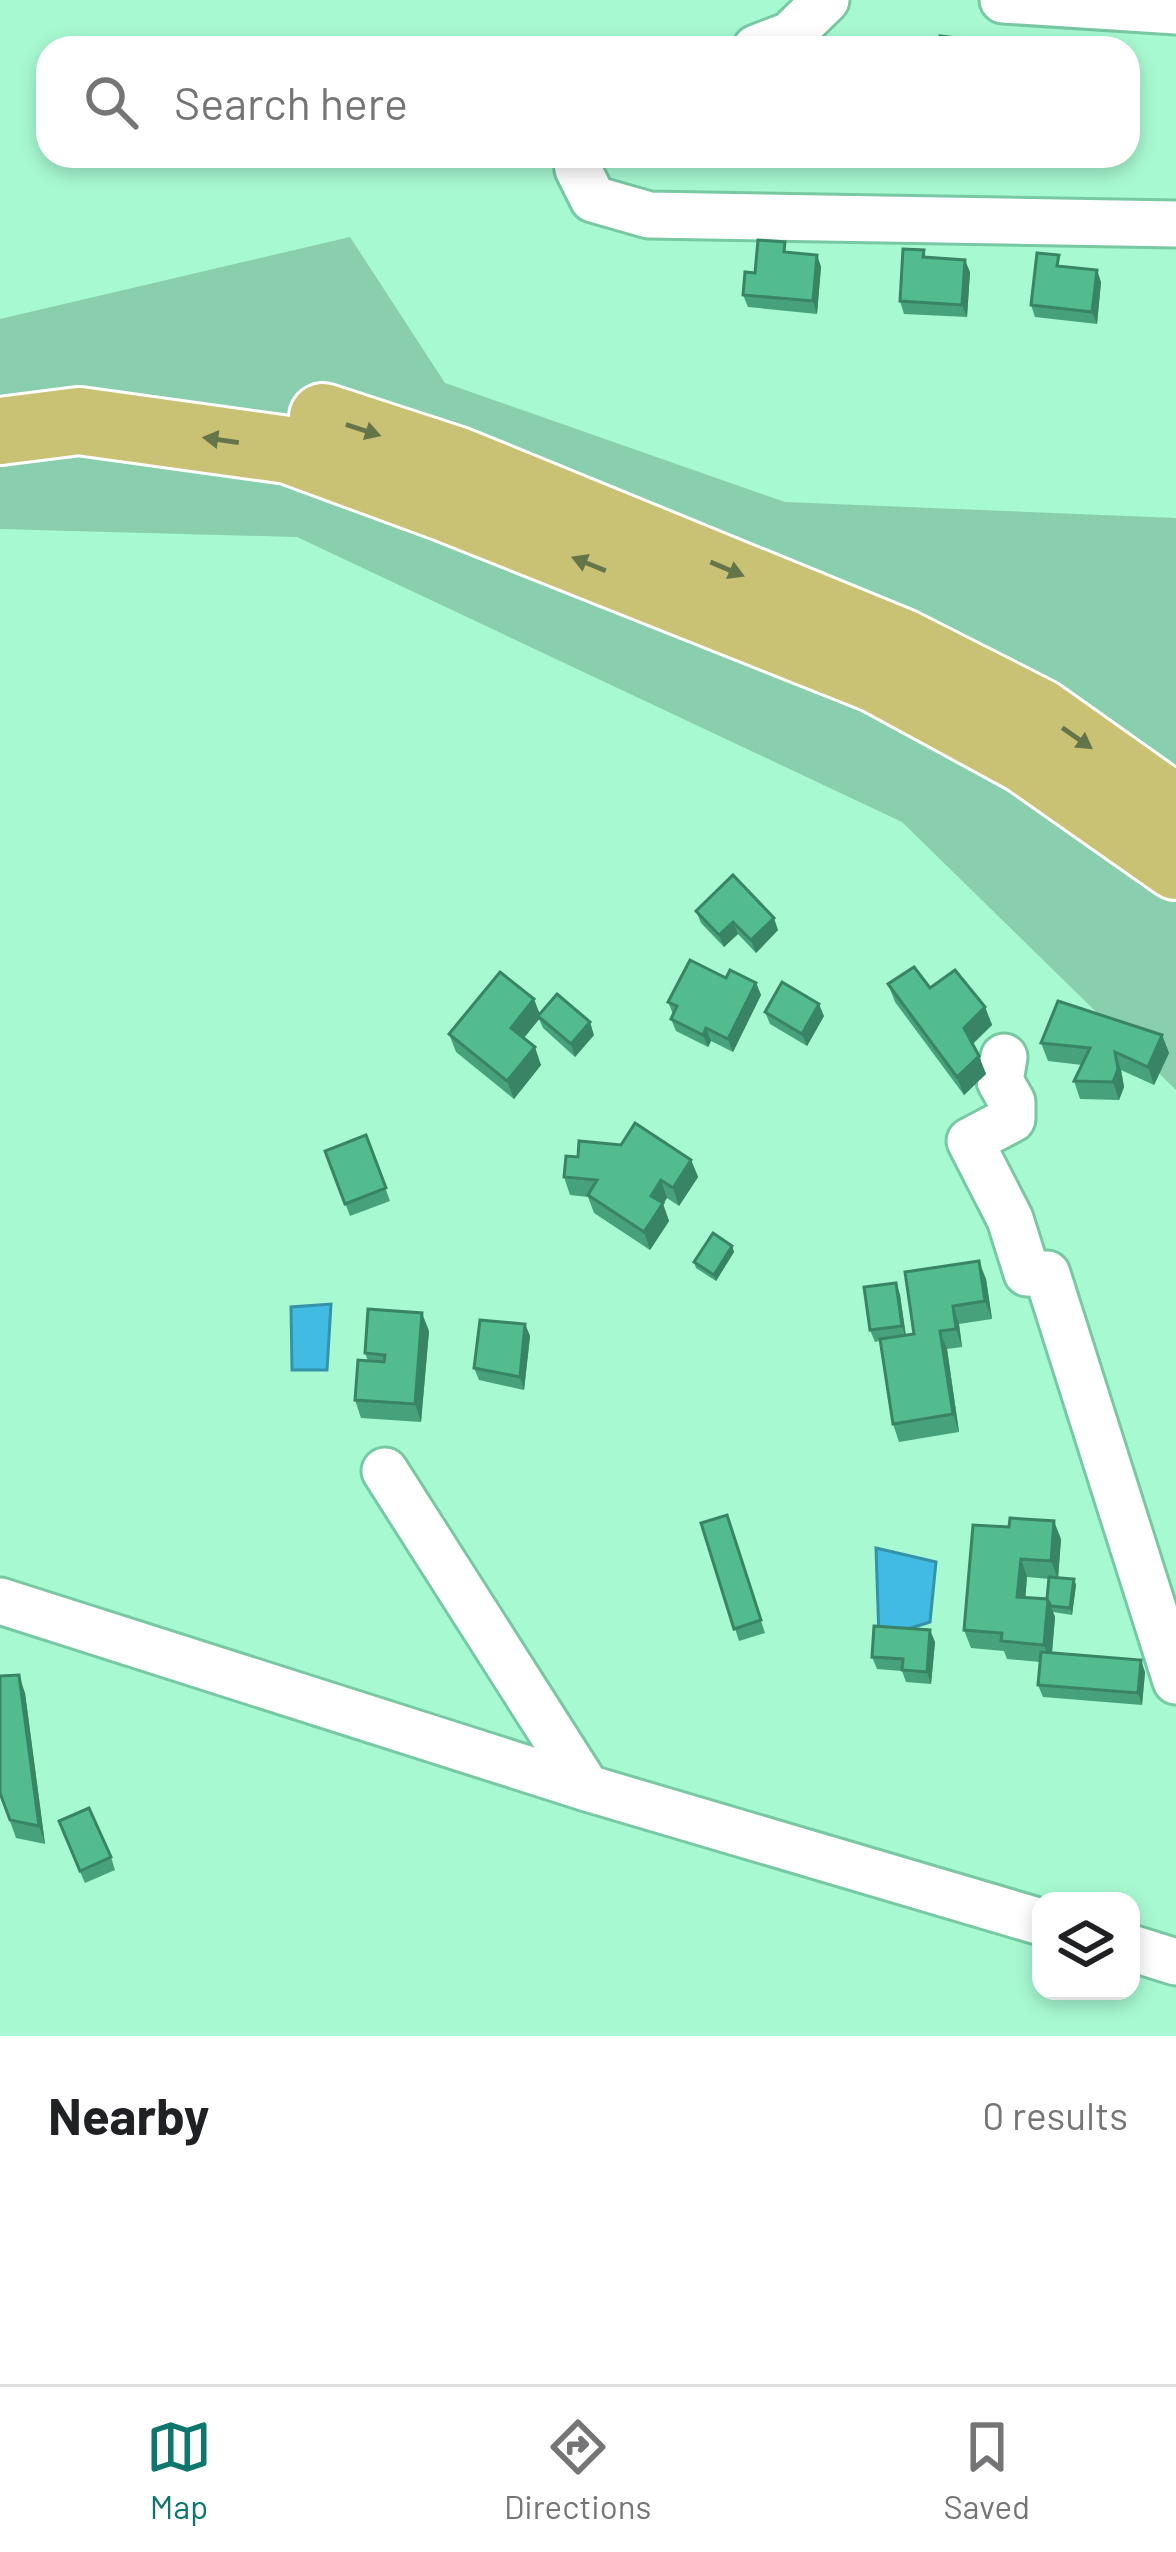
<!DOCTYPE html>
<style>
:root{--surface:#fff;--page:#f6f6f6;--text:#202124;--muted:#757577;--line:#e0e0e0;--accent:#0f766e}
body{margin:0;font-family:Barlow,sans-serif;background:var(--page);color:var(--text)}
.controls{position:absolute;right:36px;bottom:36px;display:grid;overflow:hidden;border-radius:24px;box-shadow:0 6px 18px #0003}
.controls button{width:108px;height:108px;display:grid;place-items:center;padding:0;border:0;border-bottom:3px solid var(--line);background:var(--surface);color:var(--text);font:60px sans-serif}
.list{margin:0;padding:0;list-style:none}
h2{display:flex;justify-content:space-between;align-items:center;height:156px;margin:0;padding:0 48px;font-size:51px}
h2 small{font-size:39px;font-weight:400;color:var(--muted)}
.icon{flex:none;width:66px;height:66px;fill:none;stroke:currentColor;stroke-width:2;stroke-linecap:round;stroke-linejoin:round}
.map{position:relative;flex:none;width:1176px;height:2036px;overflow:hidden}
.search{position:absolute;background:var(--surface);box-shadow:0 6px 18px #0003;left:36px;right:36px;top:36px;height:132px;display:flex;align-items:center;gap:30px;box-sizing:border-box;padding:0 42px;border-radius:36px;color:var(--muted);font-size:45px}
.sheet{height:348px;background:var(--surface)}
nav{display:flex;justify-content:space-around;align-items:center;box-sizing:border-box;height:168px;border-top:3px solid var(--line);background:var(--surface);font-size:33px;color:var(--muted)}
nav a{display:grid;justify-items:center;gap:6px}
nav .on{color:var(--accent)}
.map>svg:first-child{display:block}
</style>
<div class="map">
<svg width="1176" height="2036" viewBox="0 0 1176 2036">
<rect width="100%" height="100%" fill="#a7f9d2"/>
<path fill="#89cead" d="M350 237 445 383 785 502 1176 518V1090L902 822 297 537 0 529V319Z"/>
<g fill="#41bbe1" stroke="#3493a9" stroke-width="3">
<path d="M331 1304 327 1370H292L291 1307Z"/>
<path d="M876 1548 936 1562 930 1622 879 1638Z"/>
</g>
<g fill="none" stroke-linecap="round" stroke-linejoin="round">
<g stroke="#77c8a3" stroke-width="51">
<g id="minor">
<path d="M1003 0 1176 11"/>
<path d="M756 48 790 35 826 0"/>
<path d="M576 156 578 169 593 199 649 215 1176 224"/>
<path d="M1004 1057 1000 1081 1012 1102V1119L970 1141 1010 1219 1027 1273 1047 1274 1176 1681"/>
<path d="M385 1471 587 1788"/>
<path d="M0 1601 587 1788 1041 1922"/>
<path d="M1131 1948 1176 1962"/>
</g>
</g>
<g stroke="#fff" stroke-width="72">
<g id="highway">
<path d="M323 417 458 461 901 642 1039 712 1176 809"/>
<path d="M0 431 79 421 288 450 446 508 876 679 1025 760 1176 866"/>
</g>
</g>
<use href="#minor" stroke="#fff" stroke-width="45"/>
<use href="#highway" stroke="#c9c174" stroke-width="66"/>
</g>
<g fill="#47a27b" fill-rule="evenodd">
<path d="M924 250 926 258 970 272 967 317 904 314 900 301Z"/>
<path d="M789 252 817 255 821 267 817 314 748 307 743 295 755 273Z"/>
<path d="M1063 266 1101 282 1097 324 1035 317 1031 305Z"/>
<path d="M696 911 778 930 756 953 738 934 724 947 701 923Z"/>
<path d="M726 978 756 983 761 995 733 1052 711 1041 708 1047 676 1031 671 1019 673 1014 668 1002Z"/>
<path d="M888 984 930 988 985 1007 992 1025 973 1044 986 1074 964 1095 895 1002Z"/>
<path d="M765 1012 824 1016 807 1046 770 1024Z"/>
<path d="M540 1014 594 1035 575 1057 543 1028 539 1019 524 1038 541 1065 514 1099 456 1052 449 1034Z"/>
<path d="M1162 1035 1169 1053 1154 1085 1121 1070 1124 1087 1119 1100 1080 1099 1074 1081 1082 1065 1048 1061 1041 1043Z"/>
<path d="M366 1135 390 1201 350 1216 325 1151Z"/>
<path d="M691 1160 698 1177 679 1206 667 1198 663 1204 669 1221 650 1250 594 1213 588 1197 570 1195 564 1177Z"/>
<path d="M732 1246 734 1252 716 1281 696 1268 694 1262Z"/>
<path d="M986 1279 992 1319 959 1324 962 1347 947 1349 959 1432 899 1442 893 1424 880 1341 875 1342 870 1330 896 1283 900 1295 906 1335 914 1334Z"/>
<path d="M525 1324 530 1336 524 1390 479 1380 474 1368Z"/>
<path d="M429 1331 421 1422 361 1418 355 1400 368 1361 365 1353Z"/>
<path d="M727 1515 765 1633 739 1641 701 1523Z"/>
<path d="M973 1525 1061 1539 1058 1578 1074 1579 1076 1585 1072 1615 1053 1612 1055 1617 1052 1653 1145 1672 1142 1705 1043 1697 1038 1685 1040 1662 1007 1659 1004 1651 971 1648 964 1630ZM1027 1577 1049 1579 1047 1599 1025 1598Z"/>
<path d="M930 1630 935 1642 931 1684 906 1682 902 1671 877 1669 872 1657Z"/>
<path d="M25 1693 45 1844 16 1838 0 1793Z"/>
<path d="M63 1833 111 1857 115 1870 85 1883Z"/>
</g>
<g fill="#398464">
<path d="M817 255 821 267 817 314 813 301Z"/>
<path d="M965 260 970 272 967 317 962 305Z"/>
<path d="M1097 270 1101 282 1097 324 1092 312Z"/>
<path d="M774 918 778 930 756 953 751 940Z"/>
<path d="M733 922 738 934 724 947 719 935Z"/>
<path d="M756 983 761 995 733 1052 728 1039Z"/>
<path d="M534 999 541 1017 517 1046 511 1028Z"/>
<path d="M819 1004 824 1016 807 1046 802 1034Z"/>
<path d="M985 1007 992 1025 970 1046 964 1028Z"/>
<path d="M590 1022 594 1035 575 1057 571 1044Z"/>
<path d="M706 1028 711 1041 708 1047 703 1035Z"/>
<path d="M1162 1035 1169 1053 1154 1085 1148 1067Z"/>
<path d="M535 1047 541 1065 514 1099 507 1081Z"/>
<path d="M1115 1052 1121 1070 1124 1087 1119 1100 1113 1082Z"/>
<path d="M979 1056 986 1074 964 1095 957 1077Z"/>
<path d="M691 1160 698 1177 679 1206 673 1188Z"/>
<path d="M661 1180 667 1198 663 1204 669 1221 650 1250 644 1232 651 1196Z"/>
<path d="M732 1246 734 1252 716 1281 714 1275Z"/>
<path d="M979 1261 986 1279 992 1319 985 1301Z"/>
<path d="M896 1283 900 1295 906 1338 902 1326Z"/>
<path d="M953 1306 959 1324 962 1347 956 1329Z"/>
<path d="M422 1313 429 1331 421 1422 415 1404Z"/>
<path d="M525 1324 530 1336 524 1390 520 1377Z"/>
<path d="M940 1331 947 1349 959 1432 953 1414Z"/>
<path d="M1054 1521 1061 1539 1058 1579 1051 1561Z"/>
<path d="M1021 1559 1027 1577 1024 1615 1017 1597Z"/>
<path d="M1074 1579 1076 1585 1072 1615 1070 1608Z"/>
<path d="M1048 1599 1055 1617 1051 1663 1044 1645Z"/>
<path d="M930 1630 935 1642 931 1684 927 1672Z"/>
<path d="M1141 1660 1145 1672 1142 1705 1138 1693Z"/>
<path d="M19 1675 25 1693 45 1844 39 1826Z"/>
</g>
<g fill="#52bc8f" stroke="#398464" stroke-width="3">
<path d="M940 36 967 39V48H939Z"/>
<path d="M758 240 785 242 784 252 817 255 813 301 743 295 745 272 755 273Z"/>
<path d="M903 249 924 250 923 257 965 260 962 305 900 301Z"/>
<path d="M1037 253 1059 255 1057 266 1097 270 1092 312 1031 305Z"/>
<path d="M733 875 774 918 751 940 733 922 719 935 696 911Z"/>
<path d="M690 960 726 978 730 970 756 983 728 1039 706 1028 703 1035 671 1019 677 1006 668 1002Z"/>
<path d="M914 967 930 988 955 970 985 1007 964 1028 979 1056 957 1077 888 984Z"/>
<path d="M500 972 534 999 511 1028 535 1047 507 1081 449 1034Z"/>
<path d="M782 982 819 1004 802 1034 765 1012Z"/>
<path d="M557 994 590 1022 571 1044 538 1016Z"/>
<path d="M1058 1001 1162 1035 1148 1067 1115 1052 1118 1069 1113 1082 1074 1081 1090 1048 1041 1043Z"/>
<path d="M635 1123 691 1160 673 1188 661 1180 651 1196 663 1203 644 1232 588 1195 597 1180 564 1177 566 1156 578 1157 579 1141 621 1145Z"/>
<path d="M366 1135 386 1188 345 1204 325 1151Z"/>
<path d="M713 1233 732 1246 714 1275 694 1262Z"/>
<path d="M979 1261 985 1301 953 1306 956 1329 940 1331 953 1414 893 1424 880 1339 914 1334 905 1272Z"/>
<path d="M896 1283 902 1326 870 1330 864 1287Z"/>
<path d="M368 1309 422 1313 415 1404 355 1400 358 1360 384 1362 385 1355 365 1353Z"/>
<path d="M480 1320 525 1324 520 1377 474 1368Z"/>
<path d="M727 1515 761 1620 734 1629 701 1523Z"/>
<path d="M1010 1518 1054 1521 1051 1561 1021 1559 1017 1597 1048 1599 1044 1645 1001 1641 1002 1633 964 1630 973 1525 1009 1527Z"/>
<path d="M1049 1577 1074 1579 1070 1608 1051 1606 1047 1599Z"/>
<path d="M874 1626 930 1630 927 1672 902 1670 903 1659 872 1657Z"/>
<path d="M1041 1652 1141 1660 1138 1693 1038 1685Z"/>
<path d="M19 1675 39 1826 10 1820 0 1793V1676Z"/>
<path d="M89 1808 111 1857 80 1871 59 1821Z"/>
</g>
<defs><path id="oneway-solid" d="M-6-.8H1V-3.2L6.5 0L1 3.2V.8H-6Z" transform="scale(3)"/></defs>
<g fill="#65754a">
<use href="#oneway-solid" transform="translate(363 430) rotate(18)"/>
<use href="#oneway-solid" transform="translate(221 440) rotate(-172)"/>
<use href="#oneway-solid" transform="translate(589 564) rotate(-158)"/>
<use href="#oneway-solid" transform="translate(727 569) rotate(23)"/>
<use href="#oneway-solid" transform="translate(1077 738) rotate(35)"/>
</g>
</svg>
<div class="controls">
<button><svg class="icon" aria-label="layers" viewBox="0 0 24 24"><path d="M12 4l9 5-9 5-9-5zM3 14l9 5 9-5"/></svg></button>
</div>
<div class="search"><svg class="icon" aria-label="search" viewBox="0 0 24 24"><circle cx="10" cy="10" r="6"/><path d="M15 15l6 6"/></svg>Search here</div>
</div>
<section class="sheet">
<h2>Nearby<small>0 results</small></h2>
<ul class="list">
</ul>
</section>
<nav>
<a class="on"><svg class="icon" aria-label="map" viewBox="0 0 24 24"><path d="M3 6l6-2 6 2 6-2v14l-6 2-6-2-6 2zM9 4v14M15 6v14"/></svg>Map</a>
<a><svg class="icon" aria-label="directions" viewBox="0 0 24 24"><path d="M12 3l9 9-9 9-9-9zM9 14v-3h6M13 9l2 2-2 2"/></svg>Directions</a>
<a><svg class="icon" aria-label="saved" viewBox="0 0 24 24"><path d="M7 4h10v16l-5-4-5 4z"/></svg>Saved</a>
</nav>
